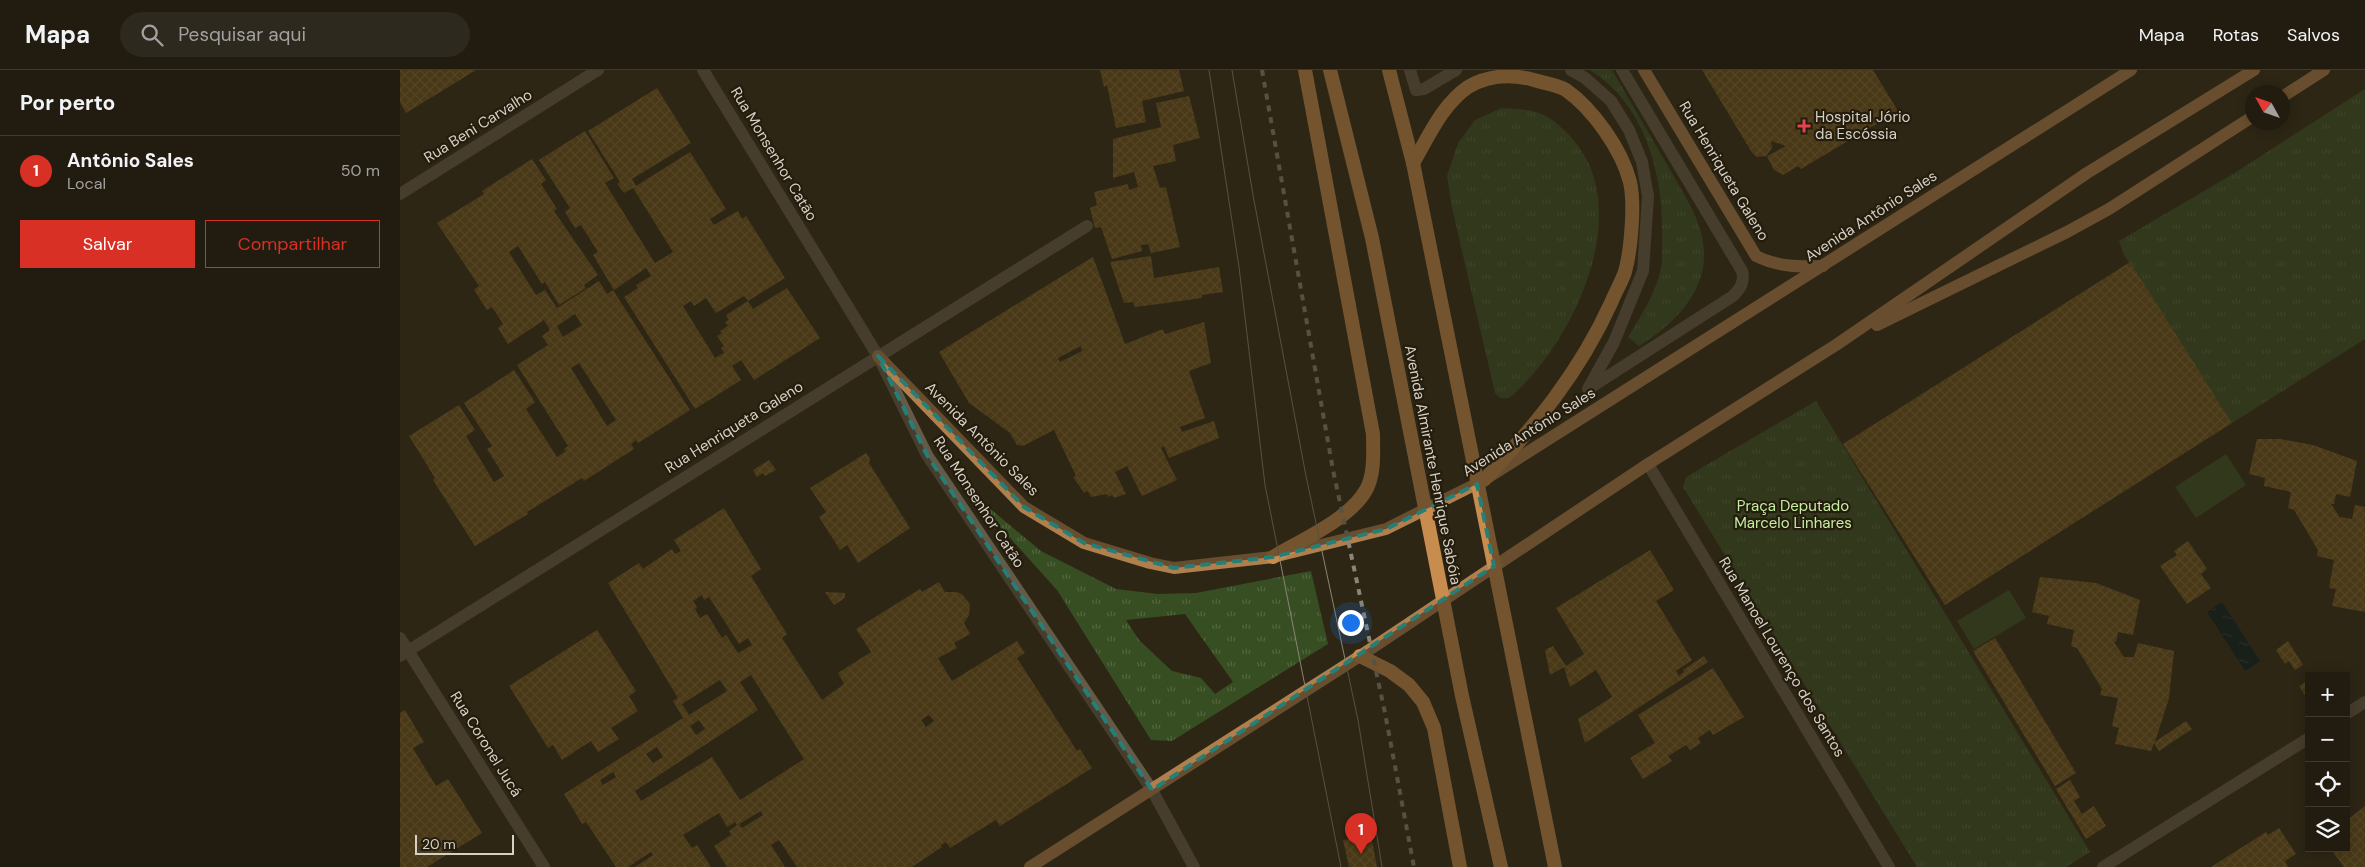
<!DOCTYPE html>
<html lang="pt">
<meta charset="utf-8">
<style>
:root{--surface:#221c10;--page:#2e291e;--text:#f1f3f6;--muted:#a2a19f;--line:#3f3a30;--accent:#d93025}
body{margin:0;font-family:"DM Sans",sans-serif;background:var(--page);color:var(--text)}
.controls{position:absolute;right:15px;bottom:15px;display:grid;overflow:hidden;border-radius:0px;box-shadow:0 2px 12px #0003}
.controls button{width:45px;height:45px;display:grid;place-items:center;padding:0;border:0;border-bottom:1px solid var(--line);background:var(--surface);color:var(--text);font:25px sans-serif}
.compass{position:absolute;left:1845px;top:15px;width:45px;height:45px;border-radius:50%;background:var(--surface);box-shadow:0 2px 12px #0003;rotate:310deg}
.scale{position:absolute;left:15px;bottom:12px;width:99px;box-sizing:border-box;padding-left:5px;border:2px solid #d6d1c7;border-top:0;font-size:14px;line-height:18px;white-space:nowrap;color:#d6d1c7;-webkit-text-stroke:4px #241c0c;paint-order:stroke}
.you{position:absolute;left:950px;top:552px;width:18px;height:18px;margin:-12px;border:4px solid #fff;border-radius:50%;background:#1a73e8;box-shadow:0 0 0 8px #1a73e833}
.badge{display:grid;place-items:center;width:32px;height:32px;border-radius:50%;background:var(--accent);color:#fff;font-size:16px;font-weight:700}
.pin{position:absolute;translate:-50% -41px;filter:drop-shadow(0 1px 2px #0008)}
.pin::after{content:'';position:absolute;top:26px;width:18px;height:15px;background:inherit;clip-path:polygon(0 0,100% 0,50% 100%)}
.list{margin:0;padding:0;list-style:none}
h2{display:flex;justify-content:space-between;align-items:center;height:65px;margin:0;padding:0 20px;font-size:21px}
h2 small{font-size:16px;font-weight:400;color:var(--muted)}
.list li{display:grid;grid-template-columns:32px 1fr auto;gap:15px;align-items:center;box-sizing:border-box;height:70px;padding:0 20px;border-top:1px solid var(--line)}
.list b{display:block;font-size:19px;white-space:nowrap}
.list p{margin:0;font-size:16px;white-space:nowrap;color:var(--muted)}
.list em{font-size:16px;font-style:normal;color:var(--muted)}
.actions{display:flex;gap:10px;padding:15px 20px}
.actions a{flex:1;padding:11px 0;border:1px solid var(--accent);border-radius:0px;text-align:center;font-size:18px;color:var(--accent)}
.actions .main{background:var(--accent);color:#fff}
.icon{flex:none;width:28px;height:28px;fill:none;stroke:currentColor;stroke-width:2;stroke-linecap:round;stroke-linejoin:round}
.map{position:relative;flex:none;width:1965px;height:797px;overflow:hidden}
header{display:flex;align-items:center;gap:30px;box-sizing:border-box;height:70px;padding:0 25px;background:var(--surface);border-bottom:1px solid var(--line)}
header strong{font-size:24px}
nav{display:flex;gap:28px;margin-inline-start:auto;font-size:18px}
.search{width:350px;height:45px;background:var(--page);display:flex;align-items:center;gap:12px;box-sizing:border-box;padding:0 18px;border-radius:28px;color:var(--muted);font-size:19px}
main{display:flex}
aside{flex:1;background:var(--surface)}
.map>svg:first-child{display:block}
</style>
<header>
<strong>Mapa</strong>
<div class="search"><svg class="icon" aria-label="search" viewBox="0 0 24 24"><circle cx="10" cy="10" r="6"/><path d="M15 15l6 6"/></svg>Pesquisar aqui</div>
<nav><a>Mapa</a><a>Rotas</a><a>Salvos</a></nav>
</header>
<main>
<aside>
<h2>Por perto<small></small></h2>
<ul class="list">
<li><span class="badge">1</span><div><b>Antônio Sales</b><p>Local</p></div><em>50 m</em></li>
</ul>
<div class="actions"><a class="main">Salvar</a><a>Compartilhar</a></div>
</aside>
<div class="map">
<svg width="1965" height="797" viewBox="0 0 1965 797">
<defs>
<pattern id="grass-tufts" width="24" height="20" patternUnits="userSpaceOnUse" patternTransform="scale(1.25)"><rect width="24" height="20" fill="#374e22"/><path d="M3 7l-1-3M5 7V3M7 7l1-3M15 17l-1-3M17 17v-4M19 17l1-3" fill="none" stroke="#536641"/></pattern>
<pattern id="water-ripples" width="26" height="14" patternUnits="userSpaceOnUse" patternTransform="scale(1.25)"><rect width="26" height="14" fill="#01171d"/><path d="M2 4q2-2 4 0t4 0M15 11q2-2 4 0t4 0" fill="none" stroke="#25383c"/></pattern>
<pattern id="building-cross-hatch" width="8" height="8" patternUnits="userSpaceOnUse" patternTransform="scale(1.25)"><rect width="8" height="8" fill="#6d5018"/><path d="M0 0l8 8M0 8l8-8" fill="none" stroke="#816838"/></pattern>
</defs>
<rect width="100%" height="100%" fill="#2e2615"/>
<g fill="url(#grass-tufts)" fill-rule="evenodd">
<path d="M1190 0H1212C1231 32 1249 64 1268 96 1281 120 1299 145 1303 172 1311 218 1275 254 1239 276L1228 267C1241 246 1256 223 1261 198 1263 189 1262 178 1262 168 1264 106 1246 35 1190 0Z"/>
<path d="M1965 19V269L1832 353 1724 185 1719 171 1833 104Z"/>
<path d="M1102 38C1113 39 1128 39 1139 43 1153 47 1171 66 1179 77 1232 151 1170 277 1109 328H1100L1095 323 1052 138 1047 106 1058 73 1075 50Z"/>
<path d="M1416 331 1690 782 1666 797H1517L1283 417 1286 407Z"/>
<path d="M564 417 641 481 716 519 758 524 796 523 911 501 928 574 772 671 751 670 657 520ZM785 544 833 612 815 624 801 608 772 601 739 570 726 550Z"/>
</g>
<g fill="#374e22">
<path d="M1826 384 1846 415 1796 448 1775 417Z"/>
<path d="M1609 520 1626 548 1574 579 1557 551Z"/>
</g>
<path fill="url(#water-ripples)" d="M1822 532 1860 591 1845 601 1807 542Z"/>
<g fill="url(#building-cross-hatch)" fill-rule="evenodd">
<path d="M0 0H76L6 43 0 32Z"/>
<path d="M700 0H779L784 21 742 31 746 52 716 58 707 15 704 17Z"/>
<path d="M1302 0H1473L1498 41 1401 99 1398 96 1383 105 1374 100 1367 86 1386 76 1371 71 1372 78 1366 86 1357 87 1351 81Z"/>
<path d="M257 18 291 73 232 109 236 116 290 82 326 139 310 149 314 155 338 141 342 149 346 146 385 208 348 231 344 226 316 243 306 228 294 236 291 231 283 236 315 288 324 283 321 278 324 276 317 266 322 263 320 261 328 256 325 252 329 250 326 245 348 231 353 239 387 218 420 268 354 310 341 290 332 296 341 310 295 339 224 227 238 218 236 215 251 206 246 198 214 220 193 185 198 182 181 155 175 158 165 142 170 138 139 90 185 61 214 108 205 113 255 193 263 188 273 182 233 118 224 123 217 114 220 112 188 61Z"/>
<path d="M789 26 800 68 773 75 776 91 753 96 760 118 766 117 780 177 751 183 748 174 741 175 742 181 712 189 701 157 695 158 690 138 697 135 694 122 728 114 729 120 738 117 734 102 713 108V69L761 57 756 33Z"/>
<path d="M132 89 146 110 141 114 157 139 154 141 198 205 184 215 186 218 159 235 145 212 142 214 118 176 109 182 136 225 145 220 157 238 199 211 207 224 213 220 290 340 238 373 236 370 231 374 234 379 184 411 182 408 127 442 128 444 75 476 33 410 35 408 9 366 59 335 75 360 66 366 94 412 104 406 87 379 92 376 64 333 114 300 135 332 126 339 157 387 166 381 164 379 168 376 117 295 148 275 142 266 150 260 144 250 108 274 98 258 103 254 92 237 87 240 74 220 79 216 37 153 84 124 82 121ZM175 244 182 255 163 267 157 256ZM179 293 216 350 207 356 171 298Z"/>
<path d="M751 186 754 208 819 197 823 222 802 225V228L759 234 735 237 733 232 724 233 710 192Z"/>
<path d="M693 187 725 274 763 259 765 264 804 252 811 293 789 301 805 348 780 357 782 362 814 351 819 368 769 388 764 376 761 378 777 410 742 426 727 396 715 402 726 424 714 428 712 425 708 427 707 424 691 427 688 421 684 423 673 407 676 406 654 360 623 376 617 375 610 363 569 333 539 282ZM681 276 682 281 660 292 658 288Z"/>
<path d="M1730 192 1832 353 1545 535 1443 374Z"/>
<path d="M1857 369H1880L1913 375 1957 391 1950 427 1936 424 1934 434H1931L1941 449V447L1952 449 1955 435 1965 437V542L1932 536 1936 519 1929 518 1934 490 1917 486 1918 480 1894 440 1888 438 1891 422 1864 416 1865 408 1849 404Z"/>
<path d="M466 383 470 388 469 393 510 458 458 493 447 475 440 480 419 447 426 442 410 418Z"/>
<path d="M369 390 376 400 365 406 363 403 357 407 353 400Z"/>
<path d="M324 438 361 499 351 506 387 564 382 568 422 630 444 614 438 603 471 582 456 559 520 519 522 522 539 512 545 522H556L562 524 570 534 569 545 564 553 570 564 554 573 557 578 538 588 552 611 617 571 625 583 617 588 677 681 680 679 692 698 600 756 596 750 550 778 546 772 541 775 542 777 512 797H397L379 770 371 775 385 797H327L314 776 331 765 329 761 337 755 335 752 327 757 319 743 283 765 292 778 297 775 311 797H235L253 785 251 782 228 797H216L186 752 182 754 164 724 283 648 273 631 278 628 208 513 239 493 243 499 272 479 275 484 281 481 274 470ZM302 525 304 530 309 527 339 574 348 568 352 575 338 583 326 565 322 568 307 544 300 548 295 539 297 537 293 531ZM351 605 404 689 340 730 312 687 241 731 235 721 358 640 340 612ZM320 610 327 621 289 645 282 634ZM529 645 534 651 526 657 521 650ZM299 650 305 659 296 665 290 656ZM257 677 263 687 253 693 246 684ZM213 702 216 707 203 715 200 710ZM361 741 363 745 342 758 339 754Z"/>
<path d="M1788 471 1807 499 1801 504 1811 518 1787 534 1760 496 1777 485 1774 481Z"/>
<path d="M1250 480 1274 520 1256 531 1292 590 1276 601 1279 606 1284 602 1283 600 1304 586 1308 592 1185 673 1178 649 1212 627 1196 600 1170 617 1164 597 1150 605 1145 580 1153 576 1166 596 1184 584 1156 538Z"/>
<path d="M1640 507 1696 513 1740 530 1733 565 1718 562 1716 572H1714L1724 587H1734L1738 573 1774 581 1769 628 1755 672 1786 651 1792 659 1759 681 1754 673 1751 681 1715 674 1719 658 1712 656 1718 628 1700 625 1702 619 1677 578 1671 576 1674 560 1647 554 1649 546 1632 542Z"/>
<path d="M425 522 445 523V528L434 535Z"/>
<path d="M197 560 236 621 229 626 238 641 211 658 219 669 198 682 191 671 162 690 153 675 148 678 109 616Z"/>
<path d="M1595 568 1676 703 1655 716 1573 581Z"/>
<path d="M1888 571 1903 595 1895 600 1889 591 1885 594 1876 580Z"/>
<path d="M1313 598 1344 647 1313 665 1310 660 1298 668 1301 673 1290 680 1286 675 1268 686 1272 691 1243 709 1230 688 1255 673 1238 645Z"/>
<path d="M1909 610V626L1906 627 1899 616Z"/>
<path d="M5 640 24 672 13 678 17 685 36 716 48 709 82 763 27 797H0V643Z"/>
<path d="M1670 710 1680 727 1674 731 1682 744 1694 736 1706 756 1686 769 1656 719Z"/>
<path d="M1965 736V797H1944L1930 778H1946V751Z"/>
<path d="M1879 758 1896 784 1885 791 1888 797H1811L1866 762 1868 765Z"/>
<path d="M971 765 977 797H949L943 770Z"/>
</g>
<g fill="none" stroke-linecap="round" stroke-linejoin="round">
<g stroke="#645a48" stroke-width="12">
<path d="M1010 0 1016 20 1024 19 1056 0"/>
<path d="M1171 0 1185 8 1211 31 1229 60 1242 92 1248 126 1243 201 1214 272 1188 319 1333 226C1340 219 1345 212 1342 201L1222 0"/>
</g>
<g stroke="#645a48" stroke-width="12">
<path d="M1248 394 1489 797"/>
<path d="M0 568 144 797"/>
<path d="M0 586 687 156"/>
<path d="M1946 644 1965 632"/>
<path d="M752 720 794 797"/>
<path d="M1703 797 1909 668"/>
</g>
<g stroke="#645a48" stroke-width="12">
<path d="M303 0 478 286 527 385 752 720"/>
<path d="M0 124 198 0"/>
</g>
<g stroke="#af7f4d" stroke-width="12">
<path d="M1244 0 1356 186C1378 197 1399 197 1423 196"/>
<path d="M1882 27 1924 0"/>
<path d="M1477 255 1667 162 1709 139 1852 47"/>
<path d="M478 286 624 437 684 473 750 493 774 498 873 487 986 459 1084 410 1731 0"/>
<path d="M630 797 960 586 1248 394 1436 275 1687 103 1854 0"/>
</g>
<g stroke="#c88c4f" stroke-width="14">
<path d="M930 0 972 168 1062 626 1101 797"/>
<path d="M989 0 1013 93 1155 797"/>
<path d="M1013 93C1029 66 1042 35 1068 17 1088 5 1112 4 1134 10 1144 13 1158 15 1166 20 1193 39 1222 80 1230 112 1235 134 1231 180 1225 202 1221 213 1215 223 1211 233 1179 303 1136 355 1084 410"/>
<path d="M873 487C901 470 950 449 966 420 975 404 973 382 973 364L905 0"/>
<path d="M960 586 990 601 1009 615 1023 632 1034 658 1060 797"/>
</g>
<g stroke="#8b8578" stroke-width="1">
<path d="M809 0 839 197 865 415 941 797"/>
<path d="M832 0 853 125 906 406 958 650 982 797"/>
</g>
<path stroke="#8b8578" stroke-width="4" stroke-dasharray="6 6" stroke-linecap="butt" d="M862 0 933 400 985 643 1014 797"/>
</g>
<path d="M0 0H1965V797H0ZM478 286 624 437 684 473 774 498 873 487 986 459 1077 414 1094 496 752 720 527 385Z" fill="#2e2615" fill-opacity=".55" fill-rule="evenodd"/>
<path fill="none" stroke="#237f77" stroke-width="4" stroke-dasharray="10 6" stroke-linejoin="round" d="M478 286 624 437 684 473 774 498 873 487 986 459 1077 414 1094 496 752 720 527 385Z"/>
<path fill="#e0444e" stroke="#241c0c" stroke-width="2" d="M1401.5 48.5h5v5h5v5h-5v5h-5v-5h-5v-5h5z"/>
<g text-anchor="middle" stroke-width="4.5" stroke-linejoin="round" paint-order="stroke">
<g font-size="15" fill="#d6d1c7" stroke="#241c0c" text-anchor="start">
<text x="1415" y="52">Hospital Jório<tspan x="1415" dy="17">da Escóssia</tspan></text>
</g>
<g font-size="15" fill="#d6d1c7" stroke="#241c0c">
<text transform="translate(78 56) rotate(-32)" y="5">Rua Beni Carvalho</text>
<text transform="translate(374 84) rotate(59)" y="5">Rua Monsenhor Catão</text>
<text transform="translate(1324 101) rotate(59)" y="5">Rua Henriqueta Galeno</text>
<text transform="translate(1471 146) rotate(-33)" y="5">Avenida Antônio Sales</text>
<text transform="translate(334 357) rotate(-32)" y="5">Rua Henriqueta Galeno</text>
<text transform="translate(1129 362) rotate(-32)" y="5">Avenida Antônio Sales</text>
<text transform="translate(582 369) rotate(45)" y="5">Avenida Antônio Sales</text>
<text transform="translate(1033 395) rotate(79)" y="5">Avenida Almirante Henrique Sabóia</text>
<text transform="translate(579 432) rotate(57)" y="5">Rua Monsenhor Catão</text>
<text transform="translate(1382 587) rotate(59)" y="5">Rua Manoel Lourenço dos Santos</text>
<text transform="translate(86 674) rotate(58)" y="5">Rua Coronel Jucá</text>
</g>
<g font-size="15" fill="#c4eea0" stroke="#241c0c">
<text x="1393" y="441">Praça Deputado<tspan x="1393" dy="17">Marcelo Linhares</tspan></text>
</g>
</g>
</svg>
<div class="controls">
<button>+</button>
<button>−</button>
<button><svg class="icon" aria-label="locate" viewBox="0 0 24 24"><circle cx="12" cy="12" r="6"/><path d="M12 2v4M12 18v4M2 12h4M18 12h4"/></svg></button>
<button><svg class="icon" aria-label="layers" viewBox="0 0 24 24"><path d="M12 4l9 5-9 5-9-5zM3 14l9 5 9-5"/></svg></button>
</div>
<svg class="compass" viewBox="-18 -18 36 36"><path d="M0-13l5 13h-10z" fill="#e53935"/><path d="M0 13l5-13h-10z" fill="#a2a19f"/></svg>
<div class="scale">20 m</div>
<div class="you"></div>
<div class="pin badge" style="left:961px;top:784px">1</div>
</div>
</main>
